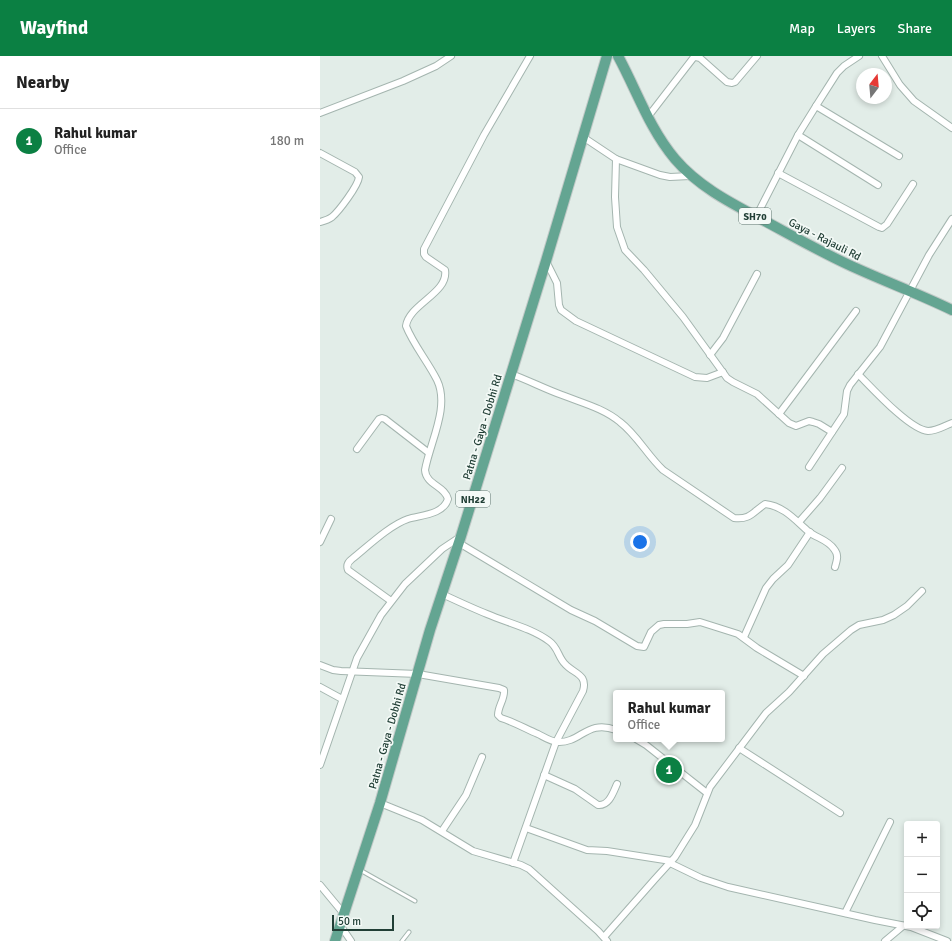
<!DOCTYPE html>
<meta charset="utf-8">
<style>
:root{--surface:#fff;--page:#f6f6f6;--text:#222;--muted:#767676;--line:#e0e0e0;--accent:#0b8043}
body{margin:0;font-family:Signika,sans-serif;background:var(--page);color:var(--text)}
.controls{position:absolute;right:12px;bottom:12px;display:grid;overflow:hidden;border-radius:4px;box-shadow:0 2px 6px #0003}
.controls button{width:36px;height:36px;display:grid;place-items:center;padding:0;border:0;border-bottom:1px solid var(--line);background:var(--surface);color:var(--text);font:20px sans-serif}
.compass{position:absolute;left:536px;top:12px;width:36px;height:36px;border-radius:50%;background:var(--surface);box-shadow:0 2px 6px #0003;rotate:16deg}
.scale{position:absolute;left:12px;bottom:10px;width:62px;box-sizing:border-box;padding-left:4px;border:2px solid #213f36;border-top:0;font-size:11px;line-height:14px;white-space:nowrap;color:#213f36;-webkit-text-stroke:3px #f3f9f6;paint-order:stroke}
.you{position:absolute;left:320px;top:486px;width:14px;height:14px;margin:-10px;border:3px solid #fff;border-radius:50%;background:#1a73e8;box-shadow:0 0 0 6px #1a73e833}
.badge{display:grid;place-items:center;width:26px;height:26px;border-radius:50%;background:var(--accent);color:#fff;font-size:13px;font-weight:700}
.pin{position:absolute;translate:-50% -50%;border:2px solid #fff;box-shadow:0 1px 4px #0006}
.popup{position:absolute;left:293px;top:634px;width:112px;height:52px;box-sizing:border-box;display:grid;place-content:center;border-radius:4px;background:var(--surface);filter:drop-shadow(0 1px 3px #0005);font-size:13px;white-space:nowrap;color:var(--muted)}
.popup b{font-size:15px;color:var(--text)}
.popup::after{content:'';position:absolute;left:50%;top:100%;margin-left:-8px;border:8px solid transparent;border-top-color:var(--surface)}
.list{margin:0;padding:0;list-style:none}
h2{display:flex;justify-content:space-between;align-items:center;height:52px;margin:0;padding:0 16px;font-size:17px}
h2 small{font-size:13px;font-weight:400;color:var(--muted)}
.list li{display:grid;grid-template-columns:26px 1fr auto;gap:12px;align-items:center;box-sizing:border-box;height:64px;padding:0 16px;border-top:1px solid var(--line)}
.list b{display:block;font-size:15px;white-space:nowrap}
.list p{margin:0;font-size:13px;white-space:nowrap;color:var(--muted)}
.list em{font-size:13px;font-style:normal;color:var(--muted)}
.icon{flex:none;width:22px;height:22px;fill:none;stroke:currentColor;stroke-width:2;stroke-linecap:round;stroke-linejoin:round}
.map{position:relative;flex:none;width:632px;height:885px;overflow:hidden}
header{display:flex;align-items:center;gap:24px;box-sizing:border-box;height:56px;padding:0 20px;background:var(--accent);color:#fff}
header strong{font-size:19px}
nav{display:flex;gap:22px;margin-inline-start:auto;font-size:14px}
main{display:flex}
aside{flex:1;background:var(--surface)}
.map>svg:first-child{display:block}
</style>
<header>
<strong>Wayfind</strong>
<nav><a>Map</a><a>Layers</a><a>Share</a></nav>
</header>
<main>
<aside>
<h2>Nearby<small></small></h2>
<ul class="list">
<li><span class="badge">1</span><div><b>Rahul kumar</b><p>Office</p></div><em>180 m</em></li>
</ul>
</aside>
<div class="map">
<svg width="632" height="885" viewBox="0 0 632 885">
<rect width="100%" height="100%" fill="#e2ede8"/>
<g fill="none" stroke-linecap="round" stroke-linejoin="round">
<g stroke="#a4b5af" stroke-width="5">
<g id="service">
<path d="M40 814 95 845"/>
<path d="M82 885 89 876"/>
</g>
</g>
<g stroke="#a4b5af" stroke-width="8">
<g id="minor">
<path d="M562 0 580 29 594 45 632 72"/>
<path d="M496 50 579 100"/>
<path d="M0 57 83 25 116 10 131 0"/>
<path d="M327 62 374 1H376L380 2 407 26 412 27 415 26 437 0"/>
<path d="M478 79 558 129"/>
<path d="M263 81 296 103 295 141 297 171 305 194 324 214 363 261 407 322 413 326 437 338 469 367 476 370 489 365 493 366 499 368 512 376"/>
<path d="M0 97 35 116 39 121C38 130 19 155 12 161 8 164 4 165 0 166"/>
<path d="M296 103 340 119 350 121 370 120"/>
<path d="M458 117 559 171 562 172 567 168 593 128"/>
<path d="M436 161 478 79 496 50 517 17 524 10 539 0"/>
<path d="M226 205 237 227 239 249 241 254 256 265 375 321 387 322 403 316"/>
<path d="M390 299 403 282 437 218"/>
<path d="M191 318C208 324 225 333 242 339 262 347 283 352 300 366 317 379 327 399 343 414L414 462C430 464 433 456 445 448 464 450 476 465 489 476 497 482 508 484 514 493 519 499 517 504 515 511"/>
<path d="M538 318C552 332 590 374 608 375 617 375 624 370 632 367"/>
<path d="M459 358 536 255"/>
<path d="M37 393 59 363 62 362 65 363 109 397"/>
<path d="M489 411 524 358 527 335 530 329 560 291 609 199 632 163"/>
<path d="M479 466 500 442 522 412"/>
<path d="M0 486 11 463"/>
<path d="M139 487 251 554 275 565 317 590 324 591 331 576 339 569 344 568H367L380 566 418 578 437 592 484 620"/>
<path d="M122 538C137 545 152 552 167 558 188 567 211 572 229 585 238 591 238 601 245 608 254 618 268 618 263 635L236 686 193 807"/>
<path d="M71 545 28 514C26 509 28 506 32 503 47 491 70 469 88 463 101 459 123 459 128 443 125 430 106 429 105 414 110 386 130 351 117 324 108 306 93 288 86 270 89 248 129 237 125 214L106 201 104 198V193L164 79 210 0"/>
<path d="M424 581 446 532 453 523 468 509 490 476"/>
<path d="M0 609 13 614 21 615 98 618 179 632 184 634C185 643 178 650 178 659L181 662C194 666 206 673 218 678 224 681 231 686 238 686 261 687 267 663 296 674"/>
<path d="M0 631 22 643"/>
<path d="M316 683 326 689 387 737"/>
<path d="M419 692 520 757"/>
<path d="M0 709 37 602 61 559 85 528 122 493 140 481"/>
<path d="M224 719 255 733 278 749C289 750 293 737 297 728"/>
<path d="M60 747 102 764 153 795 201 809 209 813 278 875 287 885"/>
<path d="M206 772 267 794 287 795 351 805"/>
<path d="M122 775 146 739 162 701"/>
<path d="M350 807 381 822 408 831 555 864 591 871 627 885"/>
<path d="M0 829 24 858"/>
<path d="M525 857 570 766"/>
<path d="M20 869 31 885"/>
<path d="M284 881 335 823 355 801 375 769 390 731 446 657 469 636 503 598 531 574 539 569 563 564 574 559 587 550 602 535"/>
<path d="M565 885 583 870"/>
</g>
</g>
<g stroke="#c1c9c7" stroke-width="12">
<g id="primary">
<path d="M298 0C317 35 329 72 355 103 378 130 409 146 441 163 469 178 497 194 527 208 561 224 597 237 632 254"/>
<path d="M15 885 60 747 110 574 141 480 226 205 287 0"/>
</g>
</g>
<use href="#service" stroke="#fff" stroke-width="3"/>
<use href="#minor" stroke="#fff" stroke-width="6"/>
<use href="#primary" stroke="#64a592" stroke-width="10"/>
</g>
<g text-anchor="middle" stroke-width="3.5" stroke-linejoin="round" paint-order="stroke">
<g fill="#f3f9f6" stroke="#607770" stroke-width="1">
<rect x="419" y="152" width="32" height="16" rx="3"/>
<rect x="136" y="435" width="34" height="16" rx="3"/>
</g>
<g font-size="10" font-weight="bold" fill="#213f36">
<text x="435" y="164">SH70</text>
<text x="153" y="447">NH22</text>
</g>
<g font-size="11" fill="#213f36" stroke="#f3f9f6">
<text transform="translate(505 183) rotate(27)" y="4">Gaya - Rajauli Rd</text>
<text transform="translate(162 371) rotate(-73)" y="4">Patna - Gaya - Dobhi Rd</text>
<text transform="translate(67 680) rotate(-74)" y="4">Patna - Gaya - Dobhi Rd</text>
</g>
</g>
</svg>
<div class="controls">
<button>+</button>
<button>−</button>
<button><svg class="icon" aria-label="locate" viewBox="0 0 24 24"><circle cx="12" cy="12" r="6"/><path d="M12 2v4M12 18v4M2 12h4M18 12h4"/></svg></button>
</div>
<svg class="compass" viewBox="-18 -18 36 36"><path d="M0-13l5 13h-10z" fill="#e53935"/><path d="M0 13l5-13h-10z" fill="#767676"/></svg>
<div class="scale">50 m</div>
<div class="you"></div>
<div class="pin badge" style="left:349px;top:714px">1</div>
<div class="popup"><b>Rahul kumar</b>Office</div>
</div>
</main>
